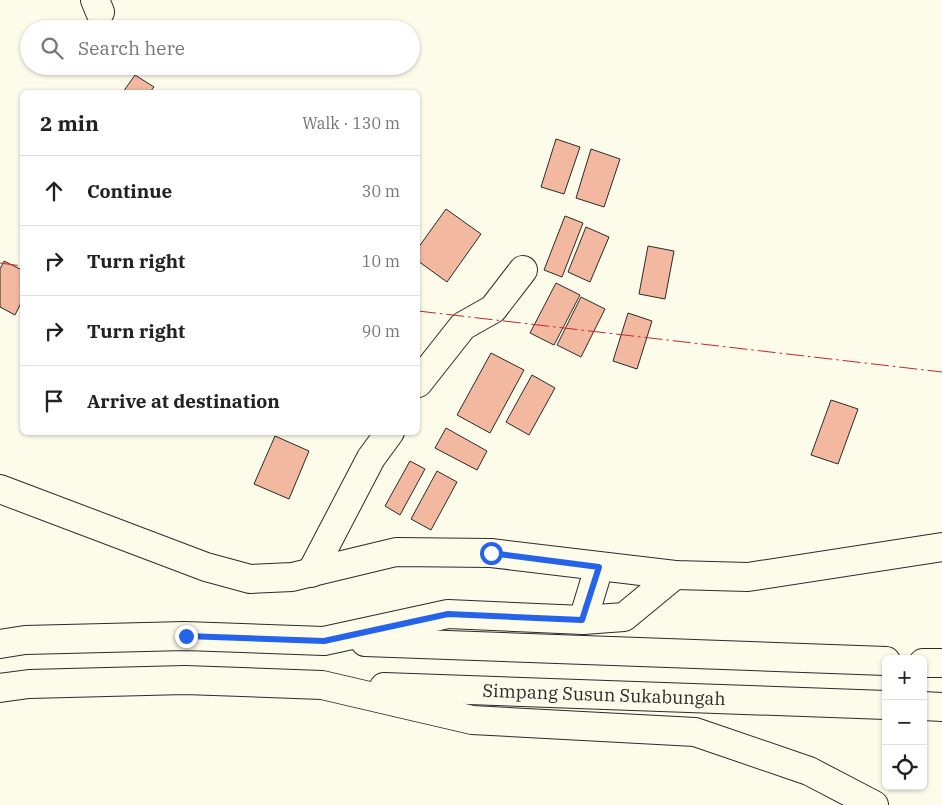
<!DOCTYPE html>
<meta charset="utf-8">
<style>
:root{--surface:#fff;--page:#f2f2f2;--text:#222;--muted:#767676;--line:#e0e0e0}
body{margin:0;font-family:"IBM Plex Serif",serif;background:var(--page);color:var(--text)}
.controls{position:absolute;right:15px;bottom:15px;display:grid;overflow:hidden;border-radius:8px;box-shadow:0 1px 4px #0004}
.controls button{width:45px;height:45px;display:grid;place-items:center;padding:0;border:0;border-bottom:1px solid var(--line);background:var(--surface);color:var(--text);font:25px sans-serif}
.stop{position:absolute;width:15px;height:15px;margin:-11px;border:4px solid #2563eb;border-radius:50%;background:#fff}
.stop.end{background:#2563eb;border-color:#fff;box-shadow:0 1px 5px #0008}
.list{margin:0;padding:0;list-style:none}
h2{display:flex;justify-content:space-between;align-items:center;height:65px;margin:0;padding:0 20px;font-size:21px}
h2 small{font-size:16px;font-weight:400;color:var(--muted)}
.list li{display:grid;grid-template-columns:32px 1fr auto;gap:15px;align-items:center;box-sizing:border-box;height:70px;padding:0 20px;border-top:1px solid var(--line)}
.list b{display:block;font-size:19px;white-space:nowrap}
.list em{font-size:16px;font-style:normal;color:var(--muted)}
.icon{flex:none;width:28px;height:28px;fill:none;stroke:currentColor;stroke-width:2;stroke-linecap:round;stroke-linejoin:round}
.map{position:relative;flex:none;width:942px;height:805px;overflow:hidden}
.search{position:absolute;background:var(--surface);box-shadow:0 1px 4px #0004;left:20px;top:20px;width:400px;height:55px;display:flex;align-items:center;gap:12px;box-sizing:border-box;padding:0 18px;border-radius:28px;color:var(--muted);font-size:19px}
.panel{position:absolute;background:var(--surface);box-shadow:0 1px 4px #0004;left:20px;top:90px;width:400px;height:345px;border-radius:8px}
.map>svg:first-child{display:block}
</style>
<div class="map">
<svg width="942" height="805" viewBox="0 0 942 805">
<rect width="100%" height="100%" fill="#fdfbea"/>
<g fill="#f2b8a0" stroke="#2b2b2b">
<path d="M135 75 154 87 150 92H123Z"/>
<path d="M556 139 580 147 564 194 541 187Z"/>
<path d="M591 149 620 159 604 207 576 198Z"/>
<path d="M446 209 481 234 447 282 418 261V248Z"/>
<path d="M565 216 583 223 562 277 544 270Z"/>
<path d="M586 227 609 237 590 282 568 272Z"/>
<path d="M648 246 674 251 665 299 639 294Z"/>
<path d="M4 261 22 270V301L15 315 0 307V269Z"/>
<path d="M556 283 580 295 554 345 530 333Z"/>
<path d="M581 297 605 309 581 357 557 345Z"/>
<path d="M628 313 652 321 637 369 613 361Z"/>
<path d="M491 353 524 370 490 433 457 415Z"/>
<path d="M532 375 555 388 529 435 506 422Z"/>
<path d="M831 400 858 409 838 464 811 455Z"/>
<path d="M446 428 487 451 477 470 435 448Z"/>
<path d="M275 436 309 451 289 499 254 484Z"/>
<path d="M410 461 425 469 400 515 385 506Z"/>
<path d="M437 471 457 482 431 530 411 519Z"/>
</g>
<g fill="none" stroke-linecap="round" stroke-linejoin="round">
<g stroke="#2b2b2b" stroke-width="30">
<g id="minor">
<path d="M95 0 100 12"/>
<path d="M418 383 463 326 493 309 523 270"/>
<path d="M0 489 206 567 250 579 292 577 396 552 491 553 675 575 748 577 942 547"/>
<path d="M311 573 371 458 390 432"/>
<path d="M583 620 599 567"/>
<path d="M365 642 886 661"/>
<path d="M0 644 25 640 185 636 324 641 448 614 583 620 624 617 675 575"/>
<path d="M923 663H942"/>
<path d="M384 687 886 705"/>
<path d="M0 688 29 684 185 680 322 685 472 720 695 732 809 771 874 805"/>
<path d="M923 706 942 707"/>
</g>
</g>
<use href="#minor" stroke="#fdfbea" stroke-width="28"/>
<g stroke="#c62828" stroke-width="1" stroke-dasharray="18 4 2.5 4" stroke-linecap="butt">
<path d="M0 263 22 266"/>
<path d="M418 311 942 372"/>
</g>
</g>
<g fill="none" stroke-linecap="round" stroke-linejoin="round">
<path stroke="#2563eb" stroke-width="6" d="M186 636 324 641 448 614 582 620 599 567 491 553"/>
</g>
<g text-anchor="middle" stroke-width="4" stroke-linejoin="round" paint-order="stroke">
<g font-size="18" fill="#2b2b2b" stroke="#fdfbea">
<text transform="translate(604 695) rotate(2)" y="6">Simpang Susun Sukabungah</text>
</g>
</g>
</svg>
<div class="controls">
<button>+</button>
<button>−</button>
<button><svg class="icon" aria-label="locate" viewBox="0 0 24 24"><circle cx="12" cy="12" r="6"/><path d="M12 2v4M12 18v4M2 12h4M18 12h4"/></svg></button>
</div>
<div class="stop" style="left:491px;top:553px"></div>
<div class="stop end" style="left:186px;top:636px"></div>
<div class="search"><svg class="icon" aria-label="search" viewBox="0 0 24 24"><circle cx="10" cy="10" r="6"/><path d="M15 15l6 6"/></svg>Search here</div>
<section class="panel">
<h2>2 min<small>Walk · 130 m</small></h2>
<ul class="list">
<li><svg class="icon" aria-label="ahead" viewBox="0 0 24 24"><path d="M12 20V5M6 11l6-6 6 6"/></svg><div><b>Continue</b></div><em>30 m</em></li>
<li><svg class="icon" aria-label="right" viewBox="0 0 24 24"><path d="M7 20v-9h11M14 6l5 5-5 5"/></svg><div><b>Turn right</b></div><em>10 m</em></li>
<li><svg class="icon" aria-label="right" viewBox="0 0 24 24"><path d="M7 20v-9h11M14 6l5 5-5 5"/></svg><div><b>Turn right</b></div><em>90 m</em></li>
<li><svg class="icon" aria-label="arrive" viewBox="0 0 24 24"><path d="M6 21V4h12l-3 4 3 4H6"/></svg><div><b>Arrive at destination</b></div></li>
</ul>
</section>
</div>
